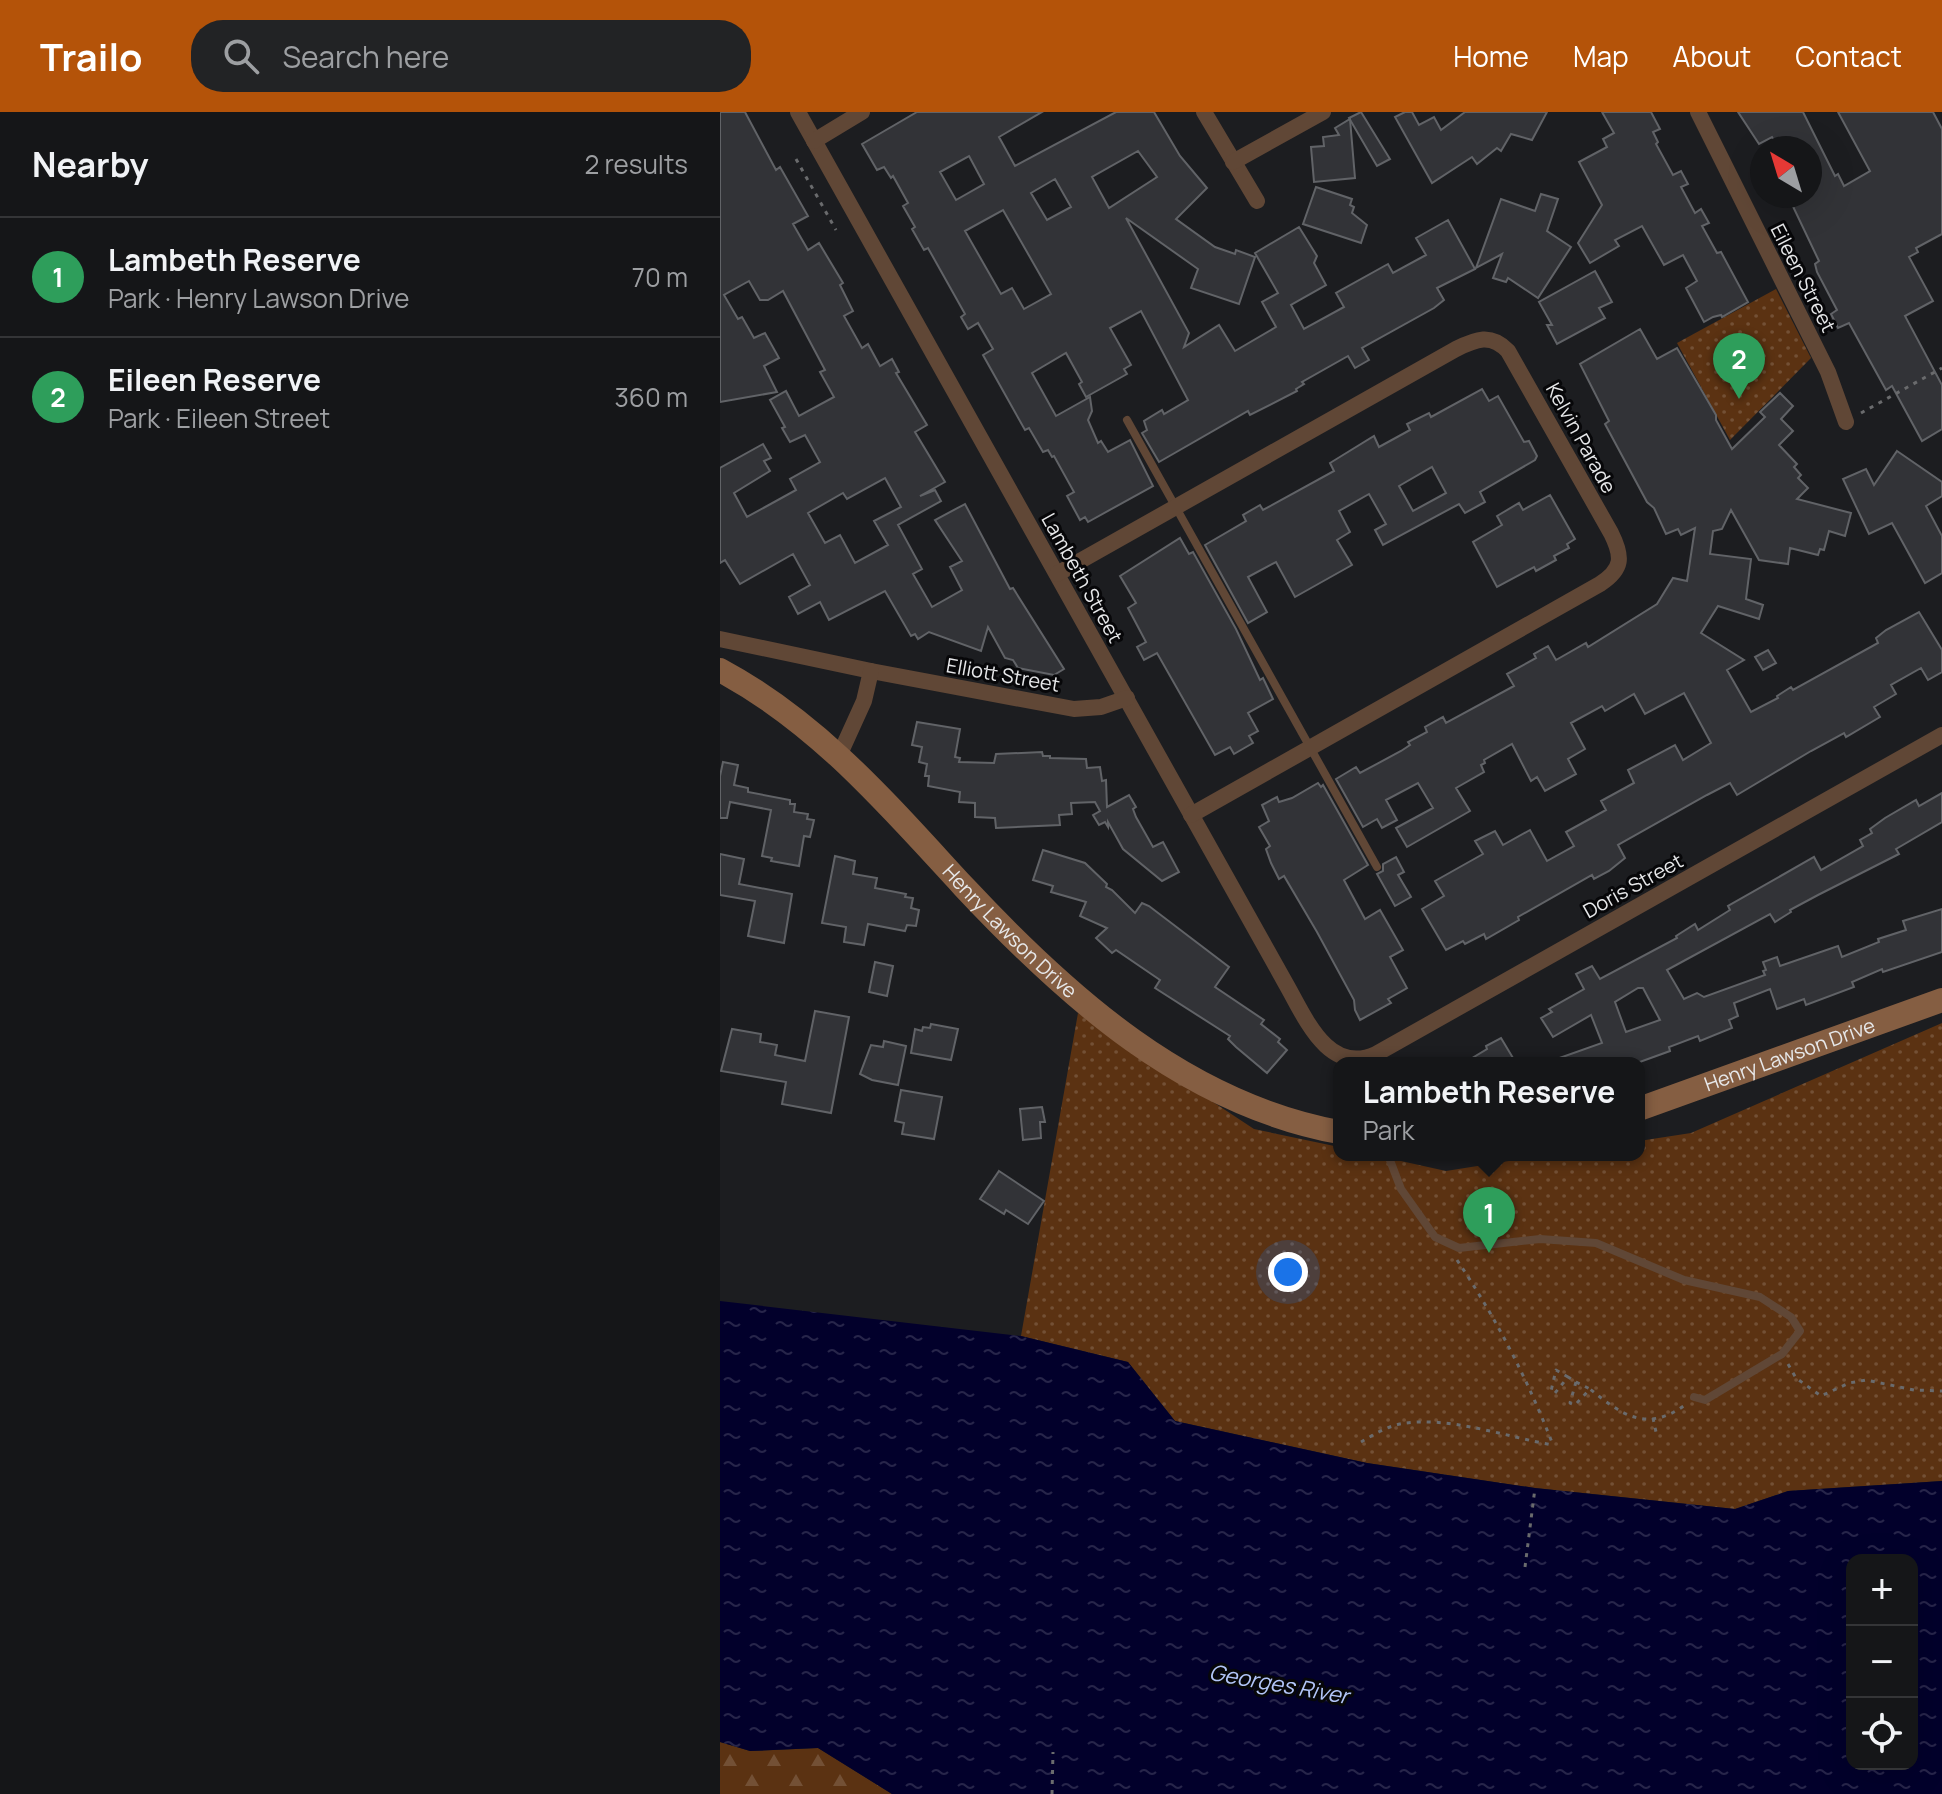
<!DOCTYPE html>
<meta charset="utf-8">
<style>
:root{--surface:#151618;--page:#222325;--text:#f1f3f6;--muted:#9d9fa2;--line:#343537;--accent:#b45309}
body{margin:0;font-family:Manrope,sans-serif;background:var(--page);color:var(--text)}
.controls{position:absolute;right:24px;bottom:24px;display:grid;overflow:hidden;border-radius:16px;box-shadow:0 8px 32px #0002}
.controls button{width:72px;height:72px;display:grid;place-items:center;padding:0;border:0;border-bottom:2px solid var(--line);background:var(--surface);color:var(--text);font:40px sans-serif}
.compass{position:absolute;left:1030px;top:24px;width:72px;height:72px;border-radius:50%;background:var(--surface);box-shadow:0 8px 32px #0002;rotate:322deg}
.you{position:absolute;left:568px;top:1160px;width:28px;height:28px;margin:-20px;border:6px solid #fff;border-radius:50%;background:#1a73e8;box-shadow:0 0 0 12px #1a73e833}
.badge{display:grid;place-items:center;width:52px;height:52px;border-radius:50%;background:var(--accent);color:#fff;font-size:26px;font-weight:700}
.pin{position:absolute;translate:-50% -66px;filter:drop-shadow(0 2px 4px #0008)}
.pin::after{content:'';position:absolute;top:42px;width:28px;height:24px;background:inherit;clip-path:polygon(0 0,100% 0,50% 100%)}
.popup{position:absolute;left:613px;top:945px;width:312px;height:104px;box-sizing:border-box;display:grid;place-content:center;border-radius:16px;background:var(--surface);filter:drop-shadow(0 2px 6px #0005);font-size:26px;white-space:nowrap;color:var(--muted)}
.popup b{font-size:30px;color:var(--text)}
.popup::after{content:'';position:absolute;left:50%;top:100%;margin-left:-16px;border:16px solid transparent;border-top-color:var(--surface)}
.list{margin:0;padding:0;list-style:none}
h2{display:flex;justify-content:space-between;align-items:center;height:104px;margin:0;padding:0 32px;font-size:34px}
h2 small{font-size:26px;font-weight:400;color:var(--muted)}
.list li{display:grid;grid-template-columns:52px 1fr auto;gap:24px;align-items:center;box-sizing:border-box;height:120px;padding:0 32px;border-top:2px solid var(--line)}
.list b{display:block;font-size:30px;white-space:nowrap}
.list p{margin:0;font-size:26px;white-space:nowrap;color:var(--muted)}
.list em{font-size:26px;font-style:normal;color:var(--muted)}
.icon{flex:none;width:44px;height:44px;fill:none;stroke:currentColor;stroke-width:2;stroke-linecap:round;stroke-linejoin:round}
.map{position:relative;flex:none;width:1222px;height:1682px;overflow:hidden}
header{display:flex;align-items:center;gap:48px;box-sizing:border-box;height:112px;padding:0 40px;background:var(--accent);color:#fff}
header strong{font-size:38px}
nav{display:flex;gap:44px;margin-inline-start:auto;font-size:28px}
.search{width:560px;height:72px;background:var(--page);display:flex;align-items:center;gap:20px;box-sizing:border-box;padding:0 28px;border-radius:32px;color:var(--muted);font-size:30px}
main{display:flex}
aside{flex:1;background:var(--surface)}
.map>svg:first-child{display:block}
</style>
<header>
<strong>Trailo</strong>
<div class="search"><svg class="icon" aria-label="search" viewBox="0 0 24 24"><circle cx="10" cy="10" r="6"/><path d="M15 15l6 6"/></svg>Search here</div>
<nav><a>Home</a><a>Map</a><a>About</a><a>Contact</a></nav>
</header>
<main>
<aside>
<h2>Nearby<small>2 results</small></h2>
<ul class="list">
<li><span class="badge" style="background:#2e9e5b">1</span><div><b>Lambeth Reserve</b><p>Park · Henry Lawson Drive</p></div><em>70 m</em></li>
<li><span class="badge" style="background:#2e9e5b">2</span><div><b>Eileen Reserve</b><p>Park · Eileen Street</p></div><em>360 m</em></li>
</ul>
</aside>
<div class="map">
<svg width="1222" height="1682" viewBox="0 0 1222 1682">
<defs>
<pattern id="forest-firs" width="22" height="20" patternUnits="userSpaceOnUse" patternTransform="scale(2)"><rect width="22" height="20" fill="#5b3212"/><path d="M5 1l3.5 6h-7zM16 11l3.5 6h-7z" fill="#735035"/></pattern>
<pattern id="park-dots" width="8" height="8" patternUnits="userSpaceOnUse" patternTransform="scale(2)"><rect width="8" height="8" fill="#5b3212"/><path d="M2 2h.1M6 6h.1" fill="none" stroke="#735035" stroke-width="1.8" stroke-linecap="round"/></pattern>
<pattern id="water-ripples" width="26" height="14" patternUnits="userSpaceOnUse" patternTransform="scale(2)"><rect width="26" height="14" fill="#02002b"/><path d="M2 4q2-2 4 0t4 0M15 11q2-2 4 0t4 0" fill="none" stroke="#27254a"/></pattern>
</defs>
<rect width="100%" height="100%" fill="#1c1d20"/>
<path fill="url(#forest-firs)" d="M0 1630 30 1639 98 1636 172 1682H0Z"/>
<g fill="url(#park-dots)">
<path d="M1056 177 1091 246 1010 328 957 231Z"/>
<path d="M358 901 534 1017 619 1035V1043H654L726 1059 826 1043H919V1029L971 1021 1222 911V1369L1068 1379 1015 1397 815 1376 647 1351 455 1309 408 1250 301 1224Z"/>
</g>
<path fill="url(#water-ripples)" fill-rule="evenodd" d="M0 1189 301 1224 408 1250 455 1309 647 1351 815 1376 1015 1397 1068 1379 1222 1369V1682H172L98 1636 30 1639 0 1630ZM1132 1448H1192V1652H1132Z"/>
<g fill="#323337" stroke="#616367" stroke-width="2" fill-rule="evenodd">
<path d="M0 0H25L56 58 60 55 88 104 73 112 88 138 99 131 123 171 120 173 133 199 124 204 142 236 148 232 160 254 172 247 179 260 176 261 207 313 195 320 225 370 200 384 215 378 221 389 178 413 202 457 193 462 212 495 242 478 230 455 242 449 215 408 245 392 290 477 293 476 344 557 334 563 298 556 293 548 285 546 268 515 261 539 209 520 198 527 195 522 191 524 165 479 109 508 100 490 78 502 69 485 90 473 73 442 20 472 5 448 0 451V356L43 332 51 346 44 349 50 359 14 381 27 405 76 378 70 367 100 350 85 323 70 330 62 316 65 315 50 288 66 279 79 304 114 285 100 260 105 258 63 179 48 188H40L29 169 4 183 18 207 22 205 34 226 45 221 59 246 44 254 57 280 0 290ZM165 366 181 395 154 409 168 433 135 451 120 423 105 431 88 401 123 381 127 387Z"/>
<path d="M197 0H322L279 25 295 54 396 0H434L460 44 487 76 456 107 495 135 515 142 516 138 535 145 519 192 471 176 478 157 406 106 469 221 464 235 499 213 515 239 556 215 542 190 558 181 535 141 579 115 597 144 594 151 606 173 571 193 584 217 624 195 616 181 668 152 673 161 706 143 696 126 728 108 755 157 717 176 724 188 714 196 642 236 649 248 635 256 628 244 582 270 584 272 576 277 577 279 530 303 528 299 439 350 422 321 427 318 424 309 442 298 444 302 468 288 421 199 390 216 411 253 404 257 407 262 366 285 359 272 362 270 346 241 312 261 336 304 370 285 372 299 368 308 378 331 381 329 388 340 410 328 433 374 368 410 365 405 360 408 347 384 354 380 334 344 332 345 328 338 323 340 309 316 305 318 263 243 273 237 258 211 248 217 241 205 245 202 208 136 204 138 192 117 195 115 183 94 188 91 173 64 171 66 164 55 157 58 142 32ZM418 39 437 65 389 96 372 65ZM249 44 264 72 236 88 220 60ZM335 67 351 95 327 108 311 81ZM283 98 331 182 304 197 292 176 281 182 245 119Z"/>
<path d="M641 0 670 47 657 54 629 6Z"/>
<path d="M685 0H692L699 13 714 5 721 18 745 0H827L812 28 791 22 781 39 777 36 757 52 752 45 712 71 675 5Z"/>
<path d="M882 0H931L940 17 933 20 938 30 936 32 953 63 961 59 968 72 961 75 975 101 981 97 989 111 982 114 997 141 1001 140 1028 190 1002 205 1001 203 993 205 984 210 966 176 977 169 963 143 944 153 922 114 895 128 899 134 870 151 858 131 882 93 859 50 887 35 883 27 894 21Z"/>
<path d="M1018 0H1083L1115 64 1118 62 1124 74 1150 59 1118 0H1213L1222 17V122L1196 136 1198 140 1189 145 1213 189 1185 204 1222 273V317L1202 329 1172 274 1166 278 1129 211 1118 216 1111 202 1117 198 1097 160 1095 152 1099 149 1068 84H1090V36H1058L1052 25 1039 32Z"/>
<path d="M630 7 635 66 594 70 591 35 604 34 603 25 619 23 615 16Z"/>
<path d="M596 75 632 87 630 93 634 95 632 101 647 113 641 131 583 112Z"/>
<path d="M821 82 838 87 827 119 851 135 818 186 788 166 786 170 773 166 782 142 756 156 781 87 815 99Z"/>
<path d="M875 159 892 190 879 196 885 206 837 232 827 213H832L819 190Z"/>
<path d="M920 217 937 247 957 236 996 303V308L1012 337 1045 305 1040 300 1060 281 1073 294 1061 307 1073 319 1059 333 1077 352 1074 355 1081 363 1078 366 1088 376 1077 387 1131 401 1125 424 1109 419 1104 438 1100 437 1098 443 1070 436 1068 452 1039 448 1011 398 1002 417 993 419 990 442 1031 447 1026 487 1043 493 1039 507 998 494 981 521 1024 548 1007 558 1031 600 1058 586 1057 584 1071 575 1073 578 1158 531 1156 526 1166 518 1199 500 1222 538V560L1208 568 1201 556 1171 573 1176 582 1154 595 1160 605 1126 625 1124 621 1091 639 1017 683 1010 671 987 683 898 733 905 746 889 759 874 767 872 763 798 805 799 808 766 827 764 822 745 832 743 829 726 838 702 797 724 784 715 769 763 742 755 729 775 719 783 733 810 718 827 749 854 734 846 720 886 698 881 689 914 671 908 658 955 633 963 648 991 631 964 581 925 602 914 582 885 599 882 594 851 611 865 637 848 647 856 662 825 679 817 665 811 669 792 632 764 648 765 651 761 653 764 660 736 676 750 699 687 735 676 716 713 696 698 671 666 688 677 708 662 716 657 707 643 715 616 667 636 655 640 661 681 639 690 633 688 630 707 620 705 615 723 605 726 611 794 574 787 562 816 546 814 542 828 534 836 548 866 531 868 535 937 492 953 466 967 469 975 416 961 423 958 417 946 422 934 396 927 390 885 312 889 309 860 252Z"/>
<path d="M762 277 769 289 778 284 804 330 809 329 817 344 815 348 760 380 765 390 745 401 739 392 663 433 655 418 666 412 649 382 619 399 630 420 617 428 632 453 575 485 556 450 528 465 547 500 528 511 485 433 526 409 523 403 540 393 543 398 614 359 610 351 654 324 659 335 690 318 687 312 709 301 711 305ZM712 355 726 381 693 399 679 374Z"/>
<path d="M1177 339 1222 370V384L1206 394 1222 424V461L1205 471 1172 411 1149 422 1123 367 1146 357 1154 373Z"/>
<path d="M830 383 855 427 847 432 849 436 834 444 836 448 816 459 814 455 777 475 753 430 782 413 777 404 799 391 803 398Z"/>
<path d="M460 426 469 442 473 440 516 517 540 568 543 566 553 587 528 601 538 619 529 624 533 631 514 642 510 635 495 643 437 541 424 548 417 535 426 530 408 496 416 491 400 464Z"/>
<path d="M1048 538 1056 551 1043 558 1035 545Z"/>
<path d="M197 610 240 617 235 645 240 646 239 650 274 651 276 642 322 640 323 644H330V646L366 647 367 656 380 655 382 669 386 668 387 695 409 683 416 695 413 697 416 705 433 735 443 730 459 760 442 769 403 737 388 710V715L385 710 379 713 373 703 380 699 375 690 351 691 352 702 339 703 340 713 276 716 275 706 255 705V691L239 690 240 680 208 674 209 664H205L207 652 199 650 202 635 192 633Z"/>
<path d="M3 650 18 653 14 673 28 676V680L70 688V692H75L74 700 88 702 87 707 94 708 90 725 84 724 79 754 51 749 52 746 42 744 51 698 10 690 7 706H0V664Z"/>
<path d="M598 671 601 675 603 673 648 753 624 768 645 807 660 798 683 838 670 845 687 876 668 887 671 891 640 908 635 898 634 888 597 820 564 764 559 767 551 751 546 737 550 734 539 715 549 709 542 693 557 685 559 690 572 686Z"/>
<path d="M1222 681V710L1176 737 1179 742 1098 783 1070 798 1071 800 1055 810 1050 802 947 858 964 887 977 881 984 885 1045 863 1043 859 1046 858 1043 850 1057 845 1060 854 1118 834 1122 845 1159 830 1158 827 1186 818 1183 809 1222 797V840L1163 860 1162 857 1132 870 1134 875 1086 893 1084 887 1057 897 1050 877 1014 891 1018 904 1009 908 1012 916 980 929 978 924 949 935 950 939 917 951H831V949L882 931 871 903 833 925 821 906 832 900 829 897 864 877 856 862 872 854 880 867 957 826 956 824 975 812 978 818 1010 798 1008 794 1094 745 1101 758 1143 734 1140 728 1152 721 1150 717 1165 706 1196 688 1199 694ZM918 876H923L940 908 906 920 895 890Z"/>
<path d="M323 738 365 751 387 772 386 775 392 778 415 801 422 791 429 794 509 855 495 875 544 908 541 912 560 927 558 930 567 938 547 961 516 935 508 927 510 924 435 876 440 868 396 838 392 841 376 826 387 816 360 804 366 790 331 780 333 774 313 768Z"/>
<path d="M0 742 24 747 19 772 72 782 64 831 28 824 35 789 0 783Z"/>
<path d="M115 744 135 749 133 762 157 766 155 776 186 782 185 785 193 786 191 796 199 798 196 814 187 813 185 819 148 812 144 833 124 830 126 815 102 811Z"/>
<path d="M676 745 684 760 678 763 691 785 675 794 657 762 663 759V752Z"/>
<path d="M155 850 173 854 167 884 149 880Z"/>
<path d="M95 899 129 905 111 1001 62 992 66 970 1 959 12 917 41 922 40 930 57 933 55 943 85 949Z"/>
<path d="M211 912 238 917 231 948 191 941 195 917 202 919 203 915 210 916Z"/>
<path d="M781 926 796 951H744L767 937 766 934Z"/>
<path d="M164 929 186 934 178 973 152 968 140 962 151 933 163 935Z"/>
<path d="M181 978 222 985 214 1027 182 1022 184 1011 175 1009Z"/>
<path d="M322 995 325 1010H320L321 1026 303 1028 300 997Z"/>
<path d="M279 1059 324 1089 308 1112 286 1098 284 1102 260 1087Z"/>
</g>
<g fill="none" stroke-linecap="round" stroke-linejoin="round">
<g stroke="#6a6b6d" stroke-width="3" stroke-dasharray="4 6" stroke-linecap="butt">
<path d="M76 47 116 118"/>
<path d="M1141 301 1222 256"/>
<path d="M737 1148C776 1206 808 1268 833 1333"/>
<path d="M1068 1252 1076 1266 1101 1284 1129 1271 1146 1268 1194 1278 1222 1279"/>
<path d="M848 1265 836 1258 831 1279 835 1281 848 1265 856 1270 850 1291 855 1293 870 1277C902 1303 926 1321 965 1293"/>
<path d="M856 1270 870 1277"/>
<path d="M933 1306 936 1320"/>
<path d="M641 1330C653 1323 666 1315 680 1312 727 1303 786 1325 833 1333"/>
<path d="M805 1455 815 1376"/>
<path d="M332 1682 333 1640"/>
</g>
<g stroke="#604736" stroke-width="8">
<path d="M407 308 657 755"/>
<path d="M668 1043 681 1077 715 1125 739 1136 820 1127 876 1131 964 1168 1040 1185 1071 1205 1080 1219 1062 1242 985 1288 974 1285"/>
</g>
<g stroke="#604736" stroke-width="16">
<path d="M78 0 566 872C585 905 608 964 656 942L1222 623"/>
<path d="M484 0 537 89"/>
<path d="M978 0 1108 260 1126 310"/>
<path d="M94 29 142 0"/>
<path d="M513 50 603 0"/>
<path d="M337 462 736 237C756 227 771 221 788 239L891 421C903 445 903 457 880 472L471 703"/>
<path d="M0 527 151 559 354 597 381 595 407 586"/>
<path d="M119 644 144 589 151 559"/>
</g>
<g stroke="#855e42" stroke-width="24">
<path id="s1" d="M0 558C99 611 169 694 244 775 347 885 466 992 619 1020"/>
<path id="s2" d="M919 997 1222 888"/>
</g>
</g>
<g text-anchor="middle" stroke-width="6" stroke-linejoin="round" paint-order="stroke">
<g font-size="20" fill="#e7e8ea" stroke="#070709">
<text transform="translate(1083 166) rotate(63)" y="7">Eileen Street</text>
<text transform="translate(861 326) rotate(61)" y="7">Kelvin Parade</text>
<text transform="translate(362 466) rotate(61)" y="7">Lambeth Street</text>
<text transform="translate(283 563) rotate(10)" y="7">Elliott Street</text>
<text transform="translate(913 774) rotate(-29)" y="7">Doris Street</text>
<text dy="7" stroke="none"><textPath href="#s1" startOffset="392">Henry Lawson Drive</textPath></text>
<text dy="7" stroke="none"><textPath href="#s2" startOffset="160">Henry Lawson Drive</textPath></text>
</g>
<g font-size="22" font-style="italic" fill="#b2c5f8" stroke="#070709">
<text transform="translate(559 1572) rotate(10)" y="8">Georges River</text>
</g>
</g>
</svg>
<div class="controls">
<button>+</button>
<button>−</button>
<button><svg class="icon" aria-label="locate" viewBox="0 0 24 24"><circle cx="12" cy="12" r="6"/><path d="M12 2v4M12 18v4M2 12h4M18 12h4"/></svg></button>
</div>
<svg class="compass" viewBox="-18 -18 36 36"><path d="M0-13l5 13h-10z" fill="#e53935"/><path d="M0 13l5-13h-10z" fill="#9d9fa2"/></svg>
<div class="you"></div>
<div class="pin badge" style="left:769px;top:1141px;background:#2e9e5b">1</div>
<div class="popup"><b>Lambeth Reserve</b>Park</div>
<div class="pin badge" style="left:1019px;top:287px;background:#2e9e5b">2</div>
</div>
</main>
